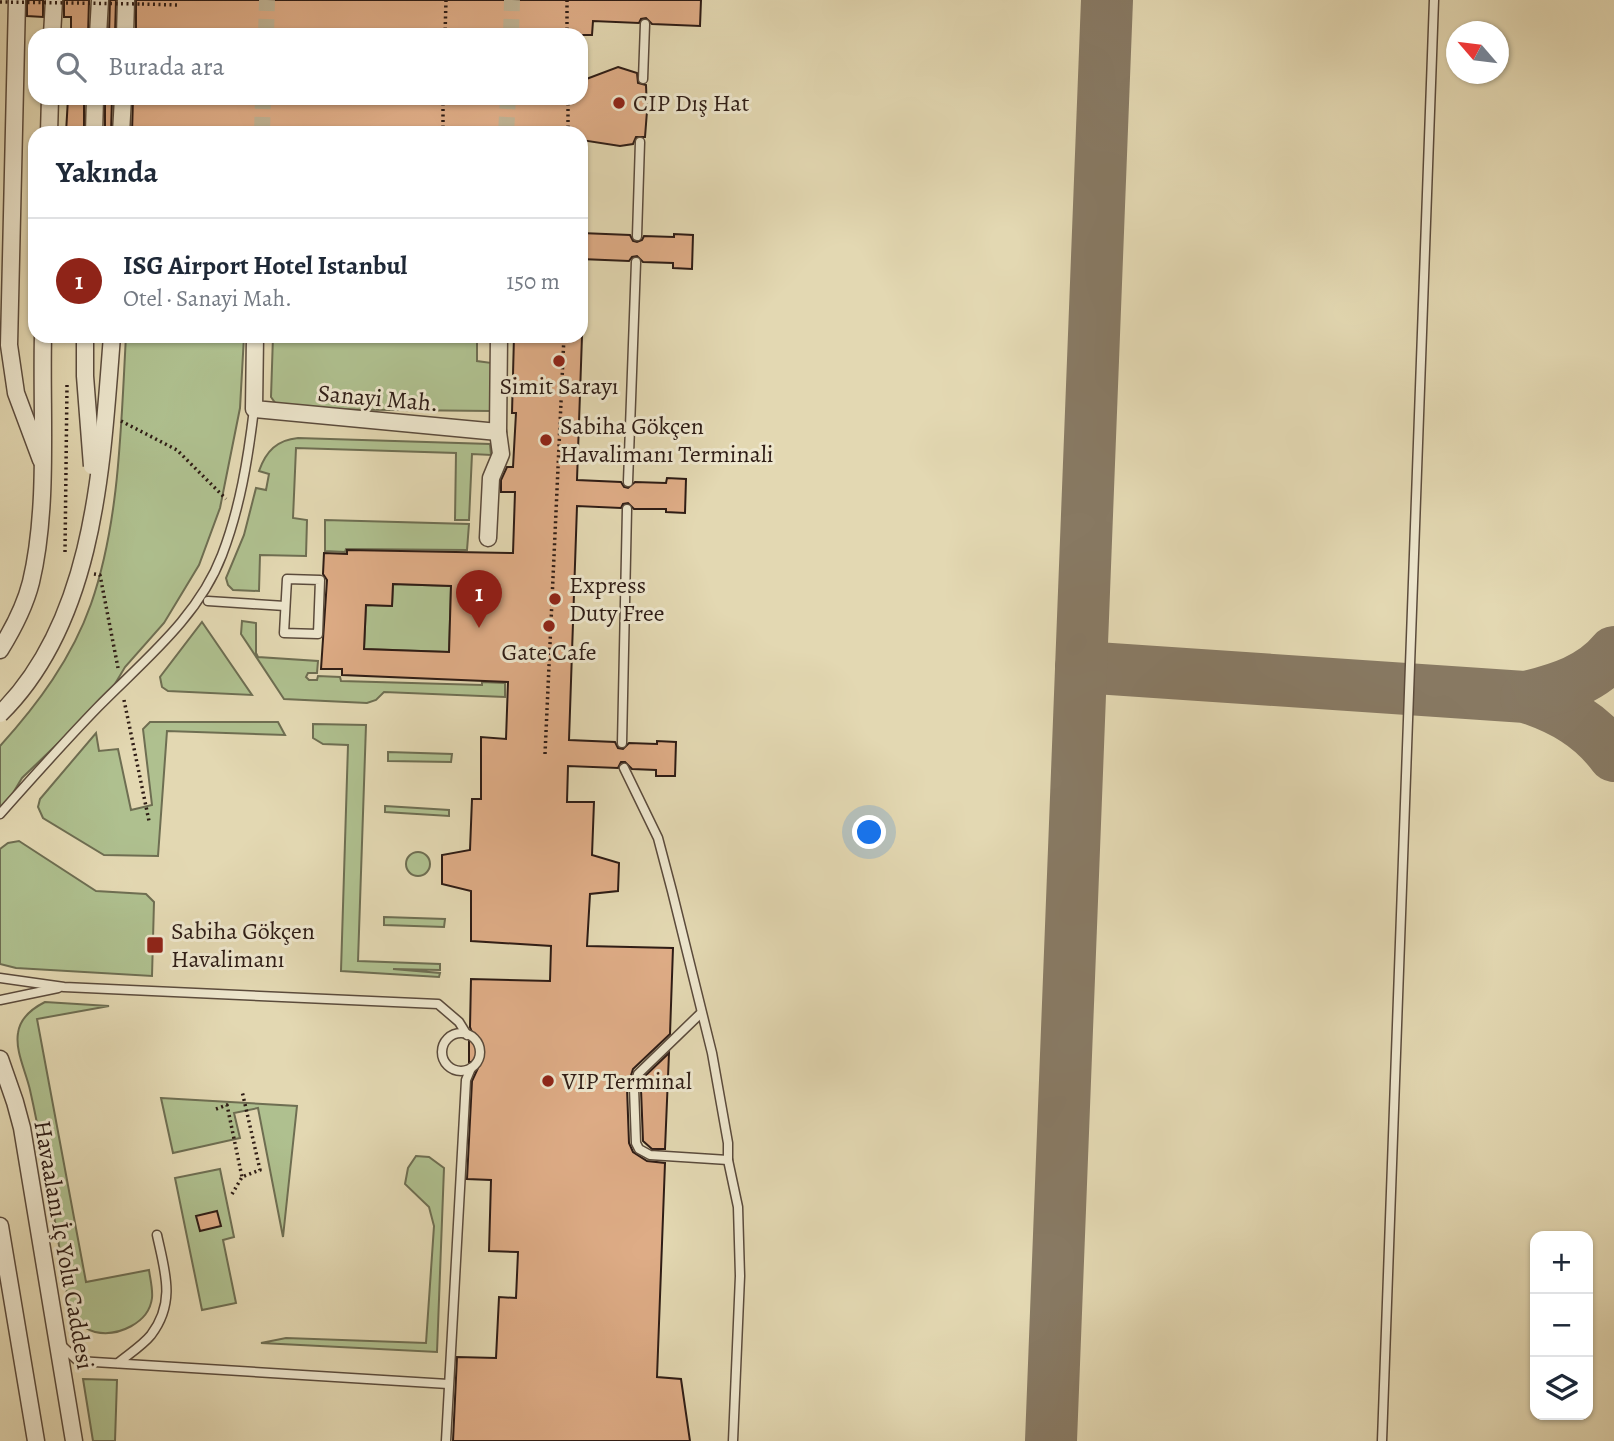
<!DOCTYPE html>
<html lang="tr">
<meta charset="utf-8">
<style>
:root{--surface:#fff;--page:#f2f2f3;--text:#1f2937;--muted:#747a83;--line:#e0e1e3;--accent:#8f2418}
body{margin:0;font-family:Alegreya,serif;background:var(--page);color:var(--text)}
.controls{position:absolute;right:21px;bottom:21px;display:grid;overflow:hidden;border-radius:14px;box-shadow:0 2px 5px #0004}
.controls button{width:63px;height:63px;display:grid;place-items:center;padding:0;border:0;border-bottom:2px solid var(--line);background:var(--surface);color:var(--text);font:35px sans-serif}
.compass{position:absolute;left:1446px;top:21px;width:63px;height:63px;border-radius:50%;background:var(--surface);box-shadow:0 2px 5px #0004;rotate:298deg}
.you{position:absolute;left:870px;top:833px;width:24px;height:24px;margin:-18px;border:5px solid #fff;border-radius:50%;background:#1a73e8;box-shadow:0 0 0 10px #1a73e833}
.badge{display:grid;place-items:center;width:46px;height:46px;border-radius:50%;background:var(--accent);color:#fff;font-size:23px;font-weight:700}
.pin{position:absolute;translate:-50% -58px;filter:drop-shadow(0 2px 4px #0008)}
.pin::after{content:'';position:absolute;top:37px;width:24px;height:21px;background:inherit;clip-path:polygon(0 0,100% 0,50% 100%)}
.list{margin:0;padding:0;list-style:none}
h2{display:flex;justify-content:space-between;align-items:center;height:91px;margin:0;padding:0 28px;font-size:30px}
h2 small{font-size:23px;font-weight:400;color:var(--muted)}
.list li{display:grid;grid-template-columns:46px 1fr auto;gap:21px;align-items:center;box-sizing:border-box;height:126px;padding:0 28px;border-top:2px solid var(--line)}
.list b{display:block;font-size:26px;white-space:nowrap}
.list p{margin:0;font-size:23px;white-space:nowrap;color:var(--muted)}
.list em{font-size:23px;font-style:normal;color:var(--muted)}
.icon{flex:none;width:38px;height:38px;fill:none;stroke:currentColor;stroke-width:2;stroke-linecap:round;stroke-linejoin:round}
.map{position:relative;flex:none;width:1614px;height:1441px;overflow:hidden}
.search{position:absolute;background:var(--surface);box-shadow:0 2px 5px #0004;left:28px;top:28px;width:560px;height:77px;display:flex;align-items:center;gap:18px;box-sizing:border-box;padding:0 24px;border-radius:21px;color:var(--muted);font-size:26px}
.panel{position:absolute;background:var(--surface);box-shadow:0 2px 5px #0004;left:28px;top:126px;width:560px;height:217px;border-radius:21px}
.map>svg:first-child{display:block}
</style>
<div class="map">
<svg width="1614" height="1441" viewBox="0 0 1614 1441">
<rect width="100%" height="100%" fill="#e3d8b2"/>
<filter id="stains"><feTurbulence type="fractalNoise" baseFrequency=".00286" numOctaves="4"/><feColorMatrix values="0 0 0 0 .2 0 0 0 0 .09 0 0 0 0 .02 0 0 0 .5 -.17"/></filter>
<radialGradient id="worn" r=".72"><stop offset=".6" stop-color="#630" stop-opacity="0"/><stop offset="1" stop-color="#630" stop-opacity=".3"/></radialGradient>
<g fill="#afc08f" stroke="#6e6e52" stroke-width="2">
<path d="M126 336H244L240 408 220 508 199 565 164 623 125 667 109 694 22 778 0 815V746C38 704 72 658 91 604 120 521 121 423 126 336Z"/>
<path d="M273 336H477V361L492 363 491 411 296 409 276 404 271 397Z"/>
<path d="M298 438 490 444 491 455 472 454 469 520H455L456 453 296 448 293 518 307 520 306 556 260 555 259 591 233 590 228 585 226 578 244 535 256 488 266 490 269 474 259 471C266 451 277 440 298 438Z"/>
<path d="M325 520 469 524 467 550 346 549 345 552 325 551Z"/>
<path d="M393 584 451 586 449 652 364 649 366 605 392 606Z"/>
<path d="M242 621 256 623V653L258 657 318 661 317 673H308L306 677 309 680H317L318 676 340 677 341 681 482 685V682L505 683V697L384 692 376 700 367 703 284 699 241 634Z"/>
<path d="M202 622 252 695 168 691 162 687 160 677Z"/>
<path d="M150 722H278L285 735 167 731 158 856 104 855 43 818 38 807 40 799 96 733 99 751 118 749 131 810 152 805 143 729Z"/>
<path d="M313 724 366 725 358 961 440 964V970L393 969 440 973 439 977 341 971 348 745 323 744 313 738Z"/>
<path d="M388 752 452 754 451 762 388 761Z"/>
<path d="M385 806 449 810V816L385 812Z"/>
<path d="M19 841 96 891 146 894 154 902 152 976 16 968 0 964V849L8 843Z"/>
<circle cx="418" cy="864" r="12"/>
<path d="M384 917 445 919 444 927 384 925Z"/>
<path d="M45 1002 109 1006 37 1019 86 1282 149 1270C150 1278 153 1289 152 1298 149 1323 118 1337 95 1332 86 1330 78 1323 71 1317 58 1242 47 1165 30 1090 26 1072 15 1051 18 1033 20 1018 33 1008 45 1002Z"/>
<path d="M161 1098 297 1106 283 1237 258 1108 234 1113 240 1138 173 1153Z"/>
<path d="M416 1156 429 1157 444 1168 437 1352 261 1343 286 1338 426 1343 434 1226 429 1207 405 1184 408 1168Z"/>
<path d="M220 1169 234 1237 223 1240 236 1303 202 1310 175 1178Z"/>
<path d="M83 1379 117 1380 115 1441H93Z"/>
</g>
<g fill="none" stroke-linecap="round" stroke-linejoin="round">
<g stroke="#887a64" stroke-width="52">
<path d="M1081 667 1526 697C1562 709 1591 725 1614 756"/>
<path d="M1526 697C1559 689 1592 679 1614 652"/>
<path d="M1051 1441 1107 0"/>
</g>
</g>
<g fill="#deac86" stroke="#2e1c15" stroke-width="2" fill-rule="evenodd">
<path d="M27 0H43V17L27 16Z"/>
<path d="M64 0H89L88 35H71V17H64Z"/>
<path d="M110 0H116L115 35H109Z"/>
<path d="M136 0H701L700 26 652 24 646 18 641 19 639 23 593 21 592 35H136Z"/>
<path d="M618 67 637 73 638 83 646 85 647 111 645 137H636L633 144 620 146 581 140V133H132L133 98H581V81Z"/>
<path d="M68 98H84V133H66Z"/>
<path d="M105 98H112L111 133H105Z"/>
<path d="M581 233 630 235 633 241 637 242 642 240 644 236 674 237V234L693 235 692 269 673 268V263L643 262 637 256 632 257 629 261 581 259Z"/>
<path d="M514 336H582L577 480 621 482 624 487 628 488 635 482 666 483 667 478 686 479 685 513 666 512V509H634L628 503 623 504 621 508 577 506 569 740 615 742 618 748 623 749 629 743 657 744V741L676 742 675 776H656V770L632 769 625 762H621L618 768 568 766 567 802H594L592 855 619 863 618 891 590 894 587 946 673 948 670 1034 633 1069 627 1088 629 1143 633 1152 647 1161 665 1163 657 1377 681 1379 690 1441H453L457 1357 496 1358 499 1297 516 1298 518 1252 489 1251 491 1180 467 1179 472 1081 478 1068 474 1062H469V1041L473 1035 470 1027 471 979 550 981 551 946 471 941V891L442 884V855L470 850 472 799H481V737L506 739 508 682 342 675V669H321L327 580 323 574 324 553 347 554V550L513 553 515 492H501V480L507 467H513L516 413H512ZM393 584 451 586 449 652 364 649 366 605 392 606Z"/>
<path d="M669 1053 665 1149H652L643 1141 641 1089 644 1077Z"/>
<path d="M217 1211 221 1226 200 1231 196 1216Z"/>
</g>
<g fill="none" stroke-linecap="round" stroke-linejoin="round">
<g stroke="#bfb293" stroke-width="16" stroke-dasharray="16 8" stroke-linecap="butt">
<path d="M266 35 267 0"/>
<path d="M511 35 512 0"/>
<path d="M262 133 263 98"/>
<path d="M506 133 508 98"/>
</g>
<g stroke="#5b4b3c" stroke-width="11">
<g id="service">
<path d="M643 79 645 24"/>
<path d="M637 236 640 142"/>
<path d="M628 482 636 262"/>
<path d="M287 579 320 580 318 634 284 633Z"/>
<path d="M208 601 285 606"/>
<path d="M622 743 627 509"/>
<path d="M624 768 658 838 672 891 712 1053 728 1143V1160L738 1207 740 1276 733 1441"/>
<path d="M0 814C32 778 64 742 98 707 143 661 198 618 222 555 240 508 248 459 254 409"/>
<path d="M0 978 64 987 438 1004 459 1022 467 1035"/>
<path d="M0 1000 58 988"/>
<path d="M701 1013 638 1074 634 1088 636 1143 639 1149 650 1155 728 1160"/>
<circle cx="461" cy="1052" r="19"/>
<path d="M60 1344 78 1361 448 1384"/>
<path d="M118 1363C129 1354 143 1345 151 1335 176 1302 165 1272 157 1235"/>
<path d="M446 1441 466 1080 471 1068"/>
<path d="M1382 1441 1434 0"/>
</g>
</g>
<g stroke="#5b4b3c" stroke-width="19">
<g id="minor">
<path d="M17 0 9 345 16 393 41 460"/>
<path d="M52 35 54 0"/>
<path d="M98 35 100 0"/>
<path d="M125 35 126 0"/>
<path d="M49 133 50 98"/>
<path d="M94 133 95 98"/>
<path d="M121 133 123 98"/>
<path d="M255 336 254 409 498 432"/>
<path d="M488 538 491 478 501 454 498 432 499 336"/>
<path d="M0 650C13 629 25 606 31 582 49 507 41 413 43 336"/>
<path d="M0 1059 15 1102 22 1128 74 1441"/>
<path d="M0 1226 36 1441"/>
</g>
</g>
<g stroke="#2e1c15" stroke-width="3.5" stroke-dasharray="2 3.5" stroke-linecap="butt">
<path d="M142 4 177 5"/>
<path d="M445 35 446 0"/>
<path d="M567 35V0"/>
<path d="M568 98V133"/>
<path d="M443 133V98"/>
<path d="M121 421 177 450 226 499"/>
<path d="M65 552 67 385"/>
<path d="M94 574 100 575 118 668"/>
<path d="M124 700 149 821"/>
<path d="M545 754 564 336"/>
<path d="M216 1109 227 1105 242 1177"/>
<path d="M232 1194 242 1177 260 1170 242 1091"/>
</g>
<use href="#service" stroke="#ede6cd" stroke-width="8"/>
<use href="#minor" stroke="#ede6cd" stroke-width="16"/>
<g stroke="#5b4b3c" stroke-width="19" stroke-linecap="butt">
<g id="minor-bridge">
<path d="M85 336V376L92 466"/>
<path d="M0 714C96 620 102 462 112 336"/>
</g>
</g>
<path stroke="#2e1c15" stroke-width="3.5" stroke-dasharray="2 3.5" stroke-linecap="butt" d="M0 2 142 4"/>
<use href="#minor-bridge" stroke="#ede6cd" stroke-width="16"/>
</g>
<g fill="#8f2418" stroke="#ede6cd" stroke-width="2.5">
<circle cx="619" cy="103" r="7"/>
<circle cx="559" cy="361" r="7"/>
<circle cx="546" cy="440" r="7"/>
<circle cx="555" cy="599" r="7"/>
<circle cx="549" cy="626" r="7"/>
<rect x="146" y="936" width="18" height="18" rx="3.5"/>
<circle cx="548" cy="1081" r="7"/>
</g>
<g text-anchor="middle" stroke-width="6" stroke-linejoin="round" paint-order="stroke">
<g font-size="24" fill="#2e1c15" stroke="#ede6cd" text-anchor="start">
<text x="633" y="111">CIP Dış Hat</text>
<text x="559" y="394" text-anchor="middle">Simit Sarayı</text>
<text x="560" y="434">Sabiha Gökçen<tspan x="560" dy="28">Havalimanı Terminali</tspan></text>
<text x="569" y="593">Express<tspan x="569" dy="28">Duty Free</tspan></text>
<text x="549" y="660" text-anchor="middle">Gate Cafe</text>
<text x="171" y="939">Sabiha Gökçen<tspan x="171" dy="28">Havalimanı</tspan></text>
<text x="562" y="1089">VIP Terminal</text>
</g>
<g font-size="24" fill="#2e1c15" stroke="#ede6cd">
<text transform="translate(378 398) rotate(5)" y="8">Sanayi Mah.</text>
<text transform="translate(64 1245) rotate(80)" y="8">Havaalanı İç Yolu Caddesi</text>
</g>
</g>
<rect width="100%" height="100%" filter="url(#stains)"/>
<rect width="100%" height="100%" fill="url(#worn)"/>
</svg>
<div class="controls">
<button>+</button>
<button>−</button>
<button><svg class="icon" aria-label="layers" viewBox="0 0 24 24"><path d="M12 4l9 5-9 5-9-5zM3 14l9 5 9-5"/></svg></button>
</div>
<svg class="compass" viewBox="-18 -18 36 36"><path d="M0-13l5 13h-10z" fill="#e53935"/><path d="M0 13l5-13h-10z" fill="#747a83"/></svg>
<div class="you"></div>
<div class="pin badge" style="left:479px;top:628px">1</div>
<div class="search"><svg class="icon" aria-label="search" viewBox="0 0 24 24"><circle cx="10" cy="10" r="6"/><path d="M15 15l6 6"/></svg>Burada ara</div>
<section class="panel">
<h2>Yakında<small></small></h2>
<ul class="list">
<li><span class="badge">1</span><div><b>ISG Airport Hotel Istanbul</b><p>Otel · Sanayi Mah.</p></div><em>150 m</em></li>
</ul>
</section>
</div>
